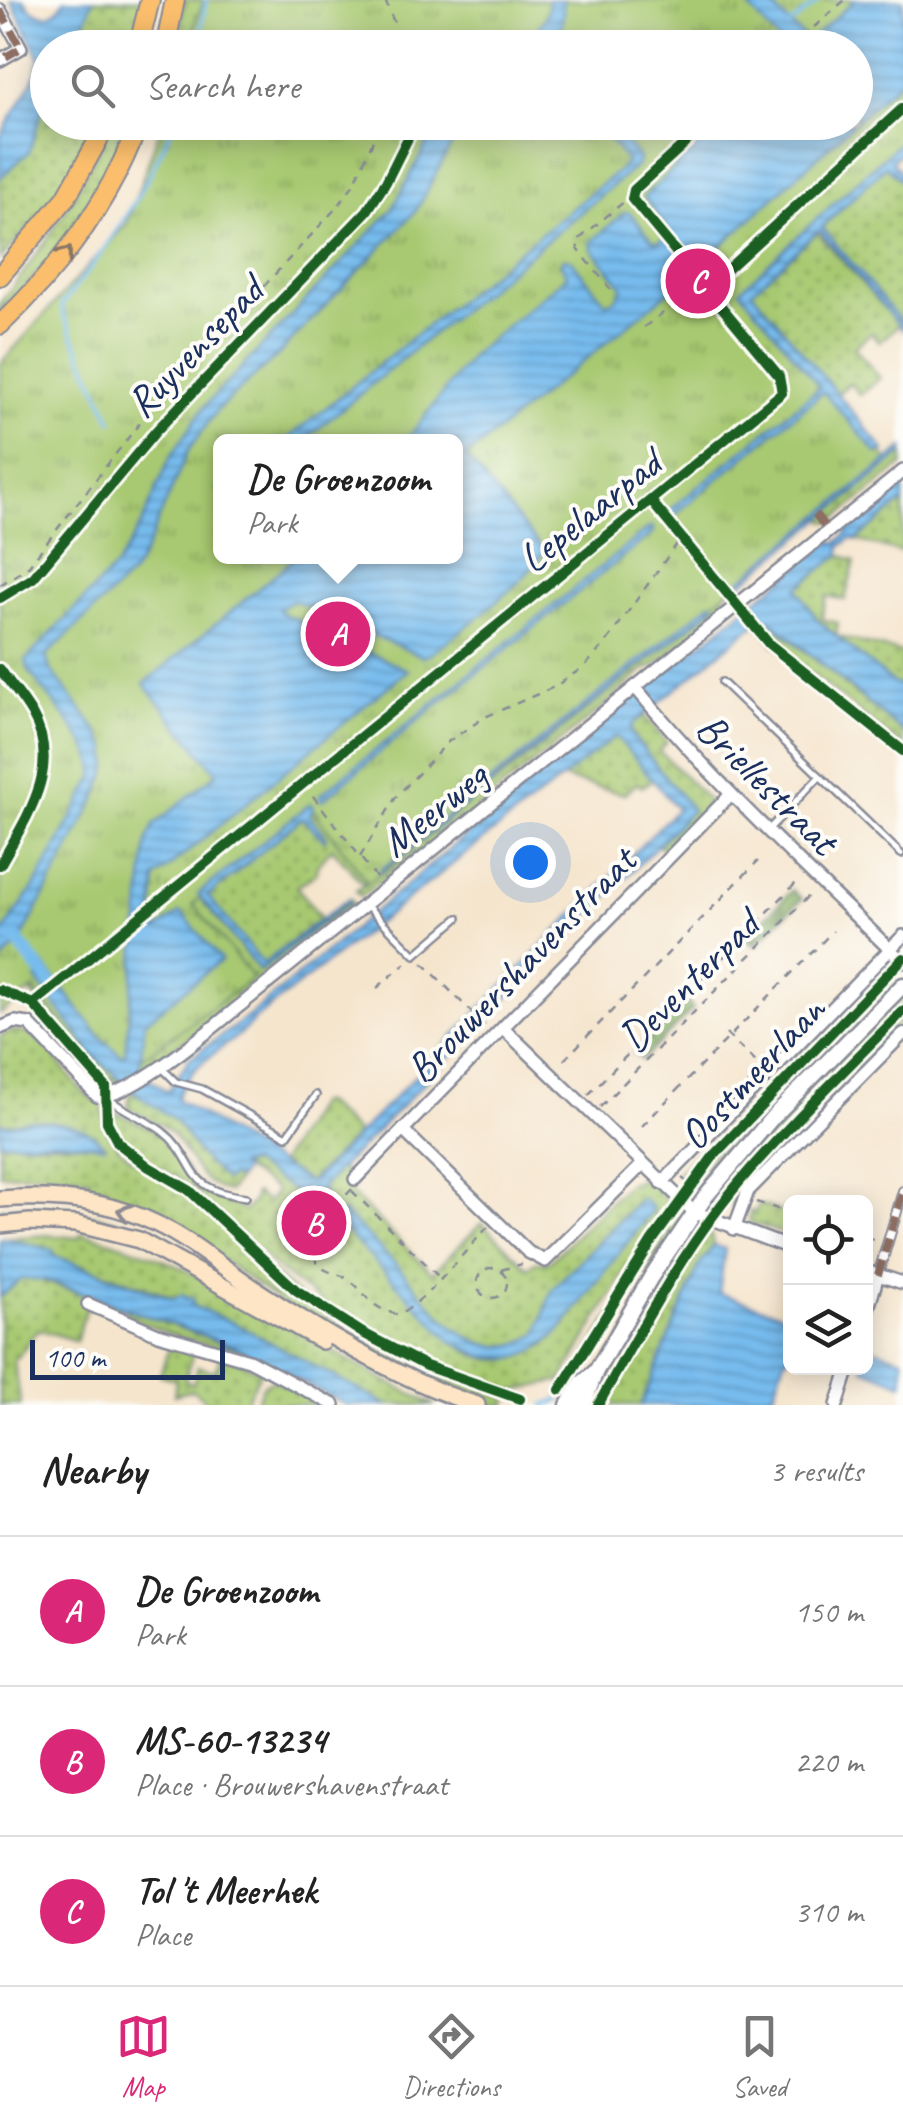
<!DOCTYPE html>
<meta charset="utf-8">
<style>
:root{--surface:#fff;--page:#f6f6f6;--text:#222;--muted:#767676;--line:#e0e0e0;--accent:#db2777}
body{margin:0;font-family:Caveat,sans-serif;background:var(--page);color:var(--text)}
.controls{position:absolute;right:30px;bottom:30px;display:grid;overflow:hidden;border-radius:15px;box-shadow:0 5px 25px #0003}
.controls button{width:90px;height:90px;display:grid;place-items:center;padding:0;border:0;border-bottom:2px solid var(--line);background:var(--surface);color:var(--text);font:50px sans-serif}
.scale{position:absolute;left:30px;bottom:25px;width:195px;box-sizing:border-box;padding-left:10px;border:5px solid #1b2f5e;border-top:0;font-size:28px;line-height:35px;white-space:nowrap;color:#1b2f5e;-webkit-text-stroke:8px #fdfcf7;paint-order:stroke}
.you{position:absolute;left:530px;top:862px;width:35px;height:35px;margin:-25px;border:8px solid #fff;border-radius:50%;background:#1a73e8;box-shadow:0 0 0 15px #1a73e833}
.badge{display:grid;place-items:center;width:65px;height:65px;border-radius:50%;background:var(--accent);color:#fff;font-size:32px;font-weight:700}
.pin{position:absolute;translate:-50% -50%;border:5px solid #fff;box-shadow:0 2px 10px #0006}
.popup{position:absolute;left:213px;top:434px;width:250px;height:130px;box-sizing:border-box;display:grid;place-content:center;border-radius:15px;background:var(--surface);filter:drop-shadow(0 2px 8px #0005);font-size:32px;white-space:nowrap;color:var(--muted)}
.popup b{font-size:38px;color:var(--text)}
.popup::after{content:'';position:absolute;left:50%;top:100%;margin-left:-20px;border:20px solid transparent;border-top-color:var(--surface)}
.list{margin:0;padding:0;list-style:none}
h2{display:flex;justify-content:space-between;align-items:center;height:130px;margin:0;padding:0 40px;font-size:42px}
h2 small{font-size:32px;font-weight:400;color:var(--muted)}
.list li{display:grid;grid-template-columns:65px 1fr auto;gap:30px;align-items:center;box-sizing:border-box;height:150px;padding:0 40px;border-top:2px solid var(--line)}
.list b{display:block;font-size:38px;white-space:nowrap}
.list p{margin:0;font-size:32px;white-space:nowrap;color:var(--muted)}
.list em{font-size:32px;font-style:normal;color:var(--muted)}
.icon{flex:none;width:55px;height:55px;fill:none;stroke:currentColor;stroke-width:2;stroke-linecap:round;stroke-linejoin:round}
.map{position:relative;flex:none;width:903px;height:1405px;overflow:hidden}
.search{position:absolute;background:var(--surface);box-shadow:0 5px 25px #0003;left:30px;right:30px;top:30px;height:110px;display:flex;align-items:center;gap:25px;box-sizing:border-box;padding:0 35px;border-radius:55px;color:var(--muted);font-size:38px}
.sheet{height:580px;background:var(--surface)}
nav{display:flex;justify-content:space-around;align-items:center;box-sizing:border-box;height:140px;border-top:2px solid var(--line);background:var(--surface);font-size:28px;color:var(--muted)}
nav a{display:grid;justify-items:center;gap:5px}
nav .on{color:var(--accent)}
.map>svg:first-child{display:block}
</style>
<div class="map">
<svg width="903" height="1405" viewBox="0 0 903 1405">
<defs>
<pattern id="grass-dots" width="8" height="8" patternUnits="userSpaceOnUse" patternTransform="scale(2.5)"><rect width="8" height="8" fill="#a8c971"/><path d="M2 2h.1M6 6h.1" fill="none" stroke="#88a460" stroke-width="1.8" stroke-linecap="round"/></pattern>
<pattern id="forest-firs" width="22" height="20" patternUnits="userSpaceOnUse" patternTransform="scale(2.5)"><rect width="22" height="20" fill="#86ad63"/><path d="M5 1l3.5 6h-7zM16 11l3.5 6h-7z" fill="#6d8d55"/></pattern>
<pattern id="park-tufts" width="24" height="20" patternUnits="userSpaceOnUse" patternTransform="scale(2.5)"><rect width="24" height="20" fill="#a8c971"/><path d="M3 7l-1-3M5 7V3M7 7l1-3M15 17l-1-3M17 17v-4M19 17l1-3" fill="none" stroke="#88a460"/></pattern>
<pattern id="water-rules" width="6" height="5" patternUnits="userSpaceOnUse" patternTransform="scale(2.5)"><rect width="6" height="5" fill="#77bcee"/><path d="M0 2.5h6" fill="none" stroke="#6199c4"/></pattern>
</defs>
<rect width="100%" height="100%" fill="#fdfcf7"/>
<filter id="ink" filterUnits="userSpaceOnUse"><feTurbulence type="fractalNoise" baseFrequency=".01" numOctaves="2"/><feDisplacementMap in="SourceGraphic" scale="20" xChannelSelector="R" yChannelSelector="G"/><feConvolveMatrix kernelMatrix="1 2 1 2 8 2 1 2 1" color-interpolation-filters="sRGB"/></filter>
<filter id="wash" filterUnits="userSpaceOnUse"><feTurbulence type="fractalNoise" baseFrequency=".0048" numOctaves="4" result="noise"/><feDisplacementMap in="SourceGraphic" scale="40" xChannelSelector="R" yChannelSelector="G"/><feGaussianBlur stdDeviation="2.25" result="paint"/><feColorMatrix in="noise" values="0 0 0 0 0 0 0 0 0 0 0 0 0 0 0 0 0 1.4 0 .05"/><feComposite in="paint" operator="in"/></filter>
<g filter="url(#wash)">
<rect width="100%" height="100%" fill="#f5e5cd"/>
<g fill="url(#grass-dots)" stroke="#627c68" stroke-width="2.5" fill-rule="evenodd">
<path d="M93 0H145L132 47 75 48Z"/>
<path d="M184 0H227L218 47H178Z"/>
<path d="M47 94 48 122 102 123 55 200 0 259V178L29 152Z"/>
<path d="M112 123H135L95 202 48 262 0 312V303C49 243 78 191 112 123Z"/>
<path d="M886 166 903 182V324L822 227Z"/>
<path d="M816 231 899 325 879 342 871 333 854 347 880 378 860 395 850 383 837 394 752 294 753 288Z"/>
<path d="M903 453V465L832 522 825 521 823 518Z"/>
<path d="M903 502V549L899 552 856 540Z"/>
<path d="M649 509 655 512 727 599 728 607 654 666 644 670 609 702 421 854H414L361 897 356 891 372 879 362 883 332 848 317 866 316 873 297 887 321 918 263 964 207 896 302 818 325 840 326 836 309 815 314 806 309 804 198 895 260 971 351 900 353 904 222 1014 139 1072 145 1022 221 960 183 914 153 930 150 925 152 910ZM649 527H653V533L428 712 323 800 320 799V794ZM712 602 715 607 383 873 379 872Z"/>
<path d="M840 555 855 561 845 600 827 596 821 619 838 623 836 636 903 653V686L894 684 818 621 797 588Z"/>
<path d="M765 618 903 732V747L775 645 756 623Z"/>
<path d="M644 715 667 742 659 751 711 803 672 842 675 845 669 852 658 845 692 810 631 734 632 724Z"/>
<path d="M617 735 653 779 642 787 637 783 624 794 561 778Z"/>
<path d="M17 961 95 1057 126 1081 114 1087 93 1070 10 967Z"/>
<path d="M879 967 885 973 732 1129 691 1182 678 1172 698 1151 701 1154 879 971Z"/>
<path d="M889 976 896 983 765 1117 702 1190 695 1185 738 1131Z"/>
<path d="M903 993V1006L760 1155 721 1203 713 1197 768 1131Z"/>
<path d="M903 1014V1021L766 1161 768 1164 738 1207 726 1203 777 1144Z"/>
<path d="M11 1031C54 1028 66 1093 103 1104 102 1159 159 1169 194 1198 233 1231 266 1271 307 1302 366 1347 438 1377 508 1399L506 1405C467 1405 433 1384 400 1366 360 1344 316 1325 278 1300 213 1256 168 1208 88 1189L89 1178 47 1173 0 1174V1142L103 1144C85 1127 58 1121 33 1120 21 1120 12 1126 0 1123V1036Z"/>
<path d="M136 1090 175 1120 201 1157 225 1180 232 1176 238 1179 228 1192C191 1180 193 1155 169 1131 157 1120 141 1117 128 1107L130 1094Z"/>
<path d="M317 1103H324L358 1134 309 1182 279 1164Z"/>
<path d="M113 1111 161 1133 194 1180 206 1191 244 1211 253 1202 255 1193 268 1202 276 1190 239 1166 250 1163 293 1190 295 1198 283 1215 291 1227 301 1209 341 1167 354 1186 349 1192 432 1273 482 1223 528 1268 535 1262 550 1261 630 1182 633 1184 641 1178 648 1180 671 1205 625 1272 561 1381 511 1392 432 1364 337 1314 279 1270 190 1187 130 1150 110 1120ZM639 1199 556 1335C487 1397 441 1331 397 1283 378 1261 357 1242 336 1221L344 1213C362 1231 381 1249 399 1268 435 1307 478 1375 538 1333L552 1290Z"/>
<path d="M759 1204 790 1215V1236L752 1223 749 1219 750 1211 755 1213Z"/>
<path d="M24 1207C130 1211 180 1243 265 1300 236 1288 213 1269 186 1253 129 1219 65 1211 0 1217V1209Z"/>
<path d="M673 1216 680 1220 575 1384 570 1381Z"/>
<path d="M691 1228 698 1233 598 1398 594 1396 623 1337Z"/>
<path d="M709 1231 714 1245 699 1266 641 1405H604L661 1303Z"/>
<path d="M81 1233C210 1262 317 1352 435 1405H387L234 1323 155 1290 54 1256 52 1250 5 1238 46 1235 80 1238Z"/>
<path d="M31 1277 119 1306 118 1310 125 1313 87 1307 76 1341 38 1329 14 1362 21 1405H0V1297L22 1279Z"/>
<path d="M122 1307 252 1354 347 1405 251 1357 169 1334 127 1316 128 1311Z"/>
<path d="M179 1344 195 1347 185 1380 193 1384 198 1366 215 1372 221 1354 261 1371 244 1405H206L204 1398 192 1390 174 1395 176 1380 160 1375 170 1345Z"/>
<path d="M273 1380 329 1405H255L263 1385Z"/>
</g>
<g fill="url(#forest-firs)" stroke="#506e60" stroke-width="2.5">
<path d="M792 890 802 899 754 946 746 938Z"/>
<path d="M685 1000 693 1009 642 1060 634 1053Z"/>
</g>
<path fill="url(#park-tufts)" stroke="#627c68" stroke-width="2.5" fill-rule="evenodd" d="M204 0H903V143L742 290 889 461 368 883 311 807 193 904 253 978 111 1080 33 990 0 1014V364L127 223 162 123 856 122V48L187 47ZM220 442H456V556H220Z"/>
<g fill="url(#water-rules)" stroke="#4976a6" stroke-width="2.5" fill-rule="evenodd">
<path d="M11 0H24C35 18 55 21 64 0H93L75 47 48 48 47 94 29 152 0 178V136L34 79 40 58Z"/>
<path d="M548 0H563C564 21 563 32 547 47H516C532 33 550 23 548 0Z"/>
<path d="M743 0H766L808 42 855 0H903V78L856 121V48L784 47Z"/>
<path d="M438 123H463L416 211 277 356 218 409 188 451 145 552 132 574 46 656 50 669 98 732 107 748 109 766 96 799 22 938 30 948 22 954 15 947 0 963V937L38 881 95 775C98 748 44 694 28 669L26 660 118 564 141 525 170 458 204 407 392 210Z"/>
<path d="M595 123H609L639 158 638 165 303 441H285L623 167 626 160Z"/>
<path d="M723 123H854L694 271 466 457 544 551C535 574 448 643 424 657L292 600 279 609 282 613 408 670 156 878 152 928 158 929 179 913 183 914 221 960 145 1022 139 1072 168 1092 189 1059 249 1016 601 723 831 541 836 543 847 534 846 528 903 480V502L856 540 851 538 840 547V555L797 588 818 621 894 684 903 686V732L770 620 762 619 746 631 632 725 631 734 692 810 321 1188 324 1195 316 1204 308 1201 291 1228 279 1227 283 1215 295 1198 293 1190 250 1163 239 1165 244 1170 238 1179 232 1176 225 1180 201 1157 175 1120 141 1097 95 1057 36 979 43 974 45 966 101 1038 122 1056 125 1055 147 841 154 825 217 773 144 684 296 557 456 556V442L406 441 472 355 567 276 561 264 563 258 570 259 606 303 615 300 623 287 592 249 591 242 625 212 630 213 653 241 659 242 667 236 668 229 644 197ZM616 736 677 809 312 1181 307 1182 177 1099C191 1058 229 1050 255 1019Z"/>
<path d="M903 139V151L892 161 903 175V182L886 166 822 227 903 324V330L819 230 752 291 885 451 877 453 823 392 673 516 670 510 820 387 740 290Z"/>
<path d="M903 448 902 454 735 589 731 588Z"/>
<path d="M650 527H653V533L428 712 323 800 320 799V795Z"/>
<path d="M712 602 715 606 379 873V871Z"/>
<path d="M311 803 314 807 309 815 326 836 325 840 302 818 208 896 263 964 349 898 351 900 260 971 198 894Z"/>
<path d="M32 1120C57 1123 89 1124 104 1146L59 1141 0 1142V1123L7 1125Z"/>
<path d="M642 1198 653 1209 556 1335 536 1350 513 1359 484 1357 452 1342 336 1221 343 1212C362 1231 381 1249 399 1268 434 1306 478 1376 538 1333L552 1290Z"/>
<path d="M5 1238 53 1250 54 1256 174 1299 183 1294 186 1299 191 1297 194 1302 190 1305 234 1323 387 1405H347L236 1347 46 1280 22 1279 0 1297V1239Z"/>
<path d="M714 1245 725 1249 719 1293 790 1317V1355L785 1359 770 1405H641L699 1266Z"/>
<path d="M869 1347 903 1358V1384L863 1368Z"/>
</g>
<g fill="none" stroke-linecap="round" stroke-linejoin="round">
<g stroke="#77bcee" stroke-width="4">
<path d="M789 26 820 0"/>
<path d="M198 48 206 0"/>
<path d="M112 421 63 314 62 304C112 242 143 196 174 122"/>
<path d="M544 1405 560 1400"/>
</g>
<path stroke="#77bcee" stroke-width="14" d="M15 938 54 988"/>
</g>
</g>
<g filter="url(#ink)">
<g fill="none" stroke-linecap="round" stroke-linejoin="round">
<g stroke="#888a96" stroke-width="10">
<g id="service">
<path d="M722 682 901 854"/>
<path d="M768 830 820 776"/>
<path d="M366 905 415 955 458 918"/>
<path d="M163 1069 176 1082 202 1089 287 1136 316 1095"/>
<path d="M108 1098C125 1112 145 1118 162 1131 200 1160 180 1190 246 1197"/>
</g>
</g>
<g stroke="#888a96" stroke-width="12">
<path id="pedestrian" d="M878 1275 903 1191"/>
</g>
<g stroke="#888a96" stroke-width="16">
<g id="minor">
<path d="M0 10 21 48 0 60"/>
<path d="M635 687C716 786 811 872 903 962"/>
<path d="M0 1028 15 1022 29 1024 97 1096C128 1101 215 1025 242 1004L903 471"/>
<path d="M503 1028 694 1212 790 1248"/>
<path d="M403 1130 528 1252 545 1261 642 1165"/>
<path d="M355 1179 731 794"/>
<path d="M662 1183 903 936"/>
<path d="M734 1229 748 1191 903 1034"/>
<path d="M866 1271 903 1283"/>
<path d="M88 1304 158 1334 249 1360 334 1405"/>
<path d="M866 1315 878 1275"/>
<path d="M837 1405 849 1368"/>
</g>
</g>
<g stroke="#888a96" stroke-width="19">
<g id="tertiary">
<path d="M568 1405 582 1383 595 1372"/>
<path d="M583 1405 596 1371 651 1277 706 1196 771 1119 903 985"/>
</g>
</g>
<g stroke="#888a96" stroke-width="20">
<g id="secondary">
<path d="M0 1199C54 1195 108 1200 157 1224 196 1243 229 1273 266 1296 331 1338 403 1381 477 1405"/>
<path d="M0 1225 30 1222 76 1224 139 1240 322 1341"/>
</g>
</g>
<g stroke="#888a96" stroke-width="22">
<g id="primary">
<path d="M138 48 150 0"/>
<path d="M165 48 175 0"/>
<path d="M0 276 66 198 108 122"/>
<path d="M0 325C60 268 111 200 139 122"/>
</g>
</g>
<g stroke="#888a96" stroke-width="2.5" stroke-dasharray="8 8" stroke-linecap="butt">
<path d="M385 0 395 25 397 48"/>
<path d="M790 48 845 0"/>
<path d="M611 290 578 249 577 241 626 200 632 199"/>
<path d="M644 327 671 307 706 289"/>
<path d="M0 585 27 568 153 406 339 205 355 182 381 122"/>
<path d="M303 783 378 880"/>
<path d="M360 857 396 797 449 741 485 717 554 687 584 667 605 644 681 538"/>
<path d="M423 963 488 1029"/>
<path d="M377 988 406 963"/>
<path d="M726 1034 758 1064"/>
<path d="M564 1060 758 861"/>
<path d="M588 1095 800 879"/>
<path d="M600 1107 812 893"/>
<path d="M642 1126 833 931"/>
<path d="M682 1178 695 1188"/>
<path d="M352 1189C337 1205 299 1241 319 1265 326 1273 339 1273 348 1279 371 1296 365 1306 399 1315 434 1293 459 1257 488 1227"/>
<path d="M352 1191 439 1277"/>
<path d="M756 1202 790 1213"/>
<path d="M866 1237 878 1241"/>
<circle cx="492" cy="1283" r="15"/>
<path d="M501 1270 522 1264"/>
</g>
<use href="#service" stroke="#fff" stroke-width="5"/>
<use href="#pedestrian" stroke="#fff" stroke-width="8"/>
<use href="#minor" stroke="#fff" stroke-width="11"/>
<use href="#tertiary" stroke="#fff" stroke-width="14"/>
<use href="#secondary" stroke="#fde5c5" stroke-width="15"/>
<use href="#primary" stroke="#fabe6d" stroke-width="18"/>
<g stroke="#8d6e63" stroke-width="8" stroke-dasharray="15 8" stroke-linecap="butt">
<path d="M0 10 21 48 0 60"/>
<path d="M815 514 828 531"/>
<path d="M878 1275 903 1191"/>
</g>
<g stroke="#fdfcf7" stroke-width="16">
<g id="cycleway">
<path d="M706 289 903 108"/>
<path d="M651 501 769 644 903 751"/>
<path d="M0 598 33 578 156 431 367 211 386 182 416 122"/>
<path d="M0 669C10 684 23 698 32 714 63 768 26 818 0 865"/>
<path d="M0 990 33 1004 106 1087 107 1122 118 1143 149 1167 189 1190 296 1290 361 1332 426 1366 520 1399"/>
<path d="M33 1004 782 393 779 376 632 199 634 190 708 122"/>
<path d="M560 1390 652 1241 715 1154 903 958"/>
<path d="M598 1405C643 1325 687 1242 748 1172 797 1116 851 1064 903 1011"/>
</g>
</g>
<use href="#cycleway" stroke="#1b5e20" stroke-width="10"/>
</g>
<defs><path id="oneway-chevron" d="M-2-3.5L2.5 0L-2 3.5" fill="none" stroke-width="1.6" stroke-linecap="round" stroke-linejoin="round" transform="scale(2.5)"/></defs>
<use stroke="#8a7666" href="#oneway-chevron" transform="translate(66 253) rotate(-52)"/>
<use stroke="#8c8a92" href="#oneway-chevron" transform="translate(124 1212) rotate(-162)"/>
</g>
<g text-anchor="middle" stroke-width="8" stroke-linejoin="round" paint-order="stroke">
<g font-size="42" fill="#1b2f5e" stroke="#fdfcf7">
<text transform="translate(194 346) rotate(-46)" y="15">Ruyvensepad</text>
<text transform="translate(589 510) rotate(-39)" y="15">Lepelaarpad</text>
<text transform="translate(768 783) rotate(45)" y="15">Briellestraat</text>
<text transform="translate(433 808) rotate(-39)" y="15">Meerweg</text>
<text transform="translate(520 964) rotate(-46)" y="15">Brouwershavenstraat</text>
<text transform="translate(688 980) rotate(-45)" y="15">Deventerpad</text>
<text transform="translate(751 1072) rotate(-47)" y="15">Oostmeerlaan</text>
</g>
</g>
</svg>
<div class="controls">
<button><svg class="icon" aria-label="locate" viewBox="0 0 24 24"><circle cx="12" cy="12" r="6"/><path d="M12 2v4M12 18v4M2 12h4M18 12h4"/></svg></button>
<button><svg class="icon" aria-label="layers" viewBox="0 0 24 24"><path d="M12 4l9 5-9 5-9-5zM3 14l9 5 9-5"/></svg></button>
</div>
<div class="scale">100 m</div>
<div class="you"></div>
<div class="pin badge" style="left:338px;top:634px">A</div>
<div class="popup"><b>De Groenzoom</b>Park</div>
<div class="pin badge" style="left:314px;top:1223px">B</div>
<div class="pin badge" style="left:698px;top:281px">C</div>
<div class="search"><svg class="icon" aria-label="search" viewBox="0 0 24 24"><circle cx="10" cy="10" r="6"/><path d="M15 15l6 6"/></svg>Search here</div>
</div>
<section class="sheet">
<h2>Nearby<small>3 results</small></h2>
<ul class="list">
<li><span class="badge">A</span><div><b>De Groenzoom</b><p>Park</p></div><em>150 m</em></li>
<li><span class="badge">B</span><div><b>MS-60-13234</b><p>Place · Brouwershavenstraat</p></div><em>220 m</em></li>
<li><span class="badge">C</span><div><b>Tol 't Meerhek</b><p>Place</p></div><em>310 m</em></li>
</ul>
</section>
<nav>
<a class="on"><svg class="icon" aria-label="map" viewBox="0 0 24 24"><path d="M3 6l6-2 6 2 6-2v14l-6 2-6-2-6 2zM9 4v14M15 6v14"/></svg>Map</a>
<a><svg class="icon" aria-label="directions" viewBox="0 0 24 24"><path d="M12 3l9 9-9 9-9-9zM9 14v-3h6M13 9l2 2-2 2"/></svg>Directions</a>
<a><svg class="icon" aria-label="saved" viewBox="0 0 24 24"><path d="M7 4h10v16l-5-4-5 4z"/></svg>Saved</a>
</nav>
